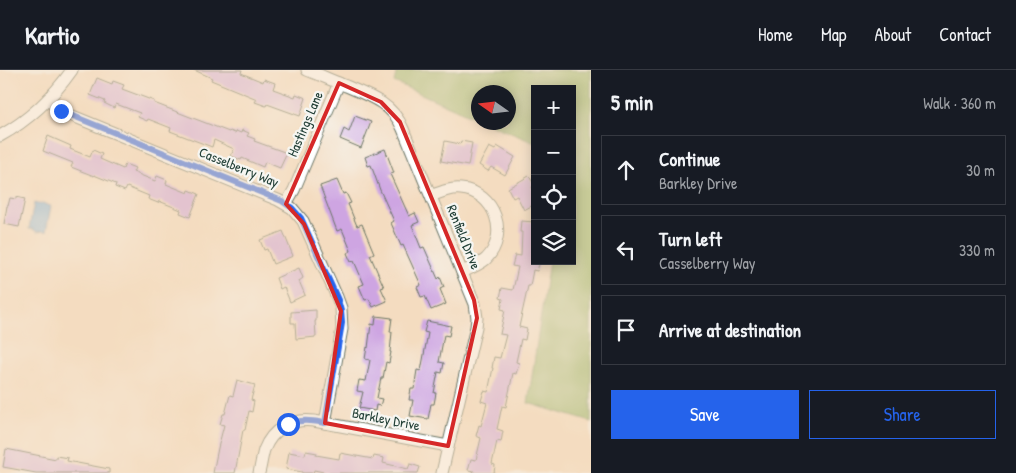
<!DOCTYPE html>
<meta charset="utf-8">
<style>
:root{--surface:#171b24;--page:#242831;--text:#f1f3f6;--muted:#9ea1a6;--line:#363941;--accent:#2563eb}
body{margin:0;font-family:"Patrick Hand",sans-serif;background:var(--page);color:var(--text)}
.controls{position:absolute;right:15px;top:15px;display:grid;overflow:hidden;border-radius:0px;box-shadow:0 2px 12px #0003}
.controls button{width:45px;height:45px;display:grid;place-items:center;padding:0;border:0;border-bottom:1px solid var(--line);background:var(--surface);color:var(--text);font:25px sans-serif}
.compass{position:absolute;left:471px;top:15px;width:45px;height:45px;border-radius:50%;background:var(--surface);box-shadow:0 2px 12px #0003;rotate:284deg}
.stop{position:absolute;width:15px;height:15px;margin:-11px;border:4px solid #2563eb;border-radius:50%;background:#fff}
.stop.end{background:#2563eb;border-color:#fff;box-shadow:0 1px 5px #0008}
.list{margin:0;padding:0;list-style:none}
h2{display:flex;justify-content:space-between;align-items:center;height:65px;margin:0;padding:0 20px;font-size:21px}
h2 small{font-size:16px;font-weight:400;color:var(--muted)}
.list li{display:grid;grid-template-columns:32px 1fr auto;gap:15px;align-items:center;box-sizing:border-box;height:70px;margin:0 10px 10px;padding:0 10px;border:1px solid var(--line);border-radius:0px}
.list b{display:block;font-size:19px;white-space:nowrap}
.list p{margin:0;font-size:16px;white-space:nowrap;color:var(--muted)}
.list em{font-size:16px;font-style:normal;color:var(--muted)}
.actions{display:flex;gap:10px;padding:15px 20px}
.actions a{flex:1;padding:11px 0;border:1px solid var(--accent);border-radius:0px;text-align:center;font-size:18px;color:var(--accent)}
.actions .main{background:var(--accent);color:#fff}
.icon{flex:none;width:28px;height:28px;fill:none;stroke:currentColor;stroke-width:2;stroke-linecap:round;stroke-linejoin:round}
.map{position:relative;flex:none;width:591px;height:403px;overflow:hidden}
header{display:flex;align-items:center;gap:30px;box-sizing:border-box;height:70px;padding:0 25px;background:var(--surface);border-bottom:1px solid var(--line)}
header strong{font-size:24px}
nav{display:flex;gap:28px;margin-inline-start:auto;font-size:18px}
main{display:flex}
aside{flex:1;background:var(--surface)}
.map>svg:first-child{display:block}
</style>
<header>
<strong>Kartio</strong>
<nav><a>Home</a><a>Map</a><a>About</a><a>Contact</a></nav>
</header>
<main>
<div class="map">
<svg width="591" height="403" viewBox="0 0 591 403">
<rect width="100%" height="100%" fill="#f6f6f2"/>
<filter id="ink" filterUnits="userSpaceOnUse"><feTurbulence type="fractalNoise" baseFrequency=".02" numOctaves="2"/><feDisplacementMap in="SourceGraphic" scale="10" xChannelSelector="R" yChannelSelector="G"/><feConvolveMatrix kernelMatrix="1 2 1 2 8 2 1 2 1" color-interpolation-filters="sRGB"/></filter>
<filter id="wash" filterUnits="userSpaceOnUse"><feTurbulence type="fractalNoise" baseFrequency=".0096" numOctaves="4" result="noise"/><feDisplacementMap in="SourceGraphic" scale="20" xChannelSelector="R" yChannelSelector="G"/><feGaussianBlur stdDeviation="1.12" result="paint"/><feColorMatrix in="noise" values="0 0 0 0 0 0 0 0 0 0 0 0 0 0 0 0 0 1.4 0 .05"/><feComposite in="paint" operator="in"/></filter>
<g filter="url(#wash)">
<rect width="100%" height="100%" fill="#f4dcc0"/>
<path fill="#93b669" stroke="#597a4e" d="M397 0H591V352L528 333 549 191H572V19H535V73L487 53 508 52V22H478V49L394 12Z"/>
<path fill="#67a7da" stroke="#437287" d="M34 133 38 134 43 133 47 135 51 136 46 162 43 161 37 162 33 159H29Z"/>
<g id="blocks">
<g fill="#cea5e2">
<path d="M194 0H242L241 3 263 12 264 9 275 13 273 19 295 27 296 24 306 28 300 46 267 34 266 36 255 32 257 29 211 10 212 8Z"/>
<path d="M97 8 112 14 113 11 124 15 122 19 154 31V33L229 62 230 61 235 63 236 61 241 63 242 60 249 63 247 66 255 69 254 71 287 83 280 98 265 92 263 97 242 88 241 90 231 86 234 79 214 70 212 77 170 61 171 58 148 49 147 51 138 47 140 43 116 34 114 38 104 33 105 31 90 25Z"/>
<path d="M355 46 371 52 361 78 340 69 344 59 349 62Z"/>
<path d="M48 66 71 76 70 79 90 87 93 80 102 84 100 89 123 99 125 94 135 98 133 102 155 111 157 106 167 110 166 114 188 123 189 120 199 124 190 147 180 143 181 140 159 131 158 133 148 129 149 126 127 117 125 121 115 117 116 114 94 105V106L71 97 73 93 43 81Z"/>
<path d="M445 71 460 74 461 71 472 73 468 96 441 91Z"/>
<path d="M497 76 515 87 505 105 491 97 488 101 479 95 489 77 495 80Z"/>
<path d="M385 79 394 103 390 104 409 146 415 143 419 152 412 155 421 178 424 177 438 209 440 207 444 217 440 219 446 234 431 240 425 226 421 227 417 217 421 215 403 175 401 176 391 153 394 151 380 120 371 95 368 96 365 87Z"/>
<path d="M529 106 535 116 532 117 535 123V134L524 140 517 126 513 128 508 118Z"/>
<path d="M337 110 343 124 346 123 351 133 348 134 357 156 362 154 374 183 370 185 384 217 381 218 387 231 373 237 369 229 365 230 359 216 364 214 354 191 351 192 347 183 351 181 342 159 337 161 320 116Z"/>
<path d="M16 127 25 129 19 157 4 154 7 136H8L10 128 16 129Z"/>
<path d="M521 151 535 152V191H540L537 201 533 200 530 216H528L519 257 527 259 525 270 521 269 516 292 519 293 516 304 513 303 506 337 502 336 497 359 503 361 501 372 497 371 492 394 495 395 494 403H473L474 401 468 400 471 389 476 390 481 368 476 366 479 355 481 356 487 333 481 331 484 321 488 322 493 298H492L494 287 500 288 506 265 500 264 505 240 501 239 503 229 500 228 502 218 513 220 518 197 512 196 515 185 521 186 522 162H520Z"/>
<path d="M283 161 293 186 273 194 267 179 264 180 260 170Z"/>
<path d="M299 198 303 208 299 211 305 225 290 232 284 217 280 219 276 208Z"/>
<path d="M316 240V251H315L316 267 296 269 295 253H291V242Z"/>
<path d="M376 246 392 248 390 262H392L390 282H391L389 293 386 292 383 308H381L377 328 382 329 380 336 376 335 375 341 359 338 363 322 357 321 359 310 366 311 370 290 365 289 367 277 368 278 371 254 375 255Z"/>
<path d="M427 251 451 256 449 266 444 265 439 292 444 293 442 303 438 302 434 323H436L434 334H431L428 349 410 346 413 330H409L411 319H414L417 300 421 301 428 263 424 262Z"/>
<path d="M237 310 255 315 251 330 254 331 252 342 249 341 245 360H243L235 403H213L218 378 224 355 220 354 223 344H225L230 325 233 326Z"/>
<path d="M6 379 56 389V386L68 388 67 391 109 399V403H36L3 397Z"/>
<path d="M306 381 317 383 316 385 339 389 340 383 373 389 374 386 384 388 383 393 408 399 410 394 420 397 418 403H328L314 400 313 403H302V402L286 399 289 382 305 385Z"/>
</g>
</g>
</g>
<g filter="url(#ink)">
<use href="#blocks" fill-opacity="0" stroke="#6a7565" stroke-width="1"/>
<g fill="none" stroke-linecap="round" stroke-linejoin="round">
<g stroke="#6a7565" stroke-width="13">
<g id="street">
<path d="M307 0C320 5 333 11 346 16 370 26 393 34 403 59L475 234 477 248 476 257 442 403"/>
<path d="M48 29 56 37 63 42 278 130 292 138 303 151 337 227 341 238 342 259 325 353"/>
<path d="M0 66C29 50 53 27 72 0"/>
<path d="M431 126C441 122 450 118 461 119 495 122 510 165 486 189 479 195 471 198 462 202"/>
<path d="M286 134 294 120 339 13"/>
<path d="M259 403C261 395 262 387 264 380 272 359 292 348 314 351L448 376"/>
</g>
</g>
<use href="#street" stroke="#fff" stroke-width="11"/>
</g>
</g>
<g fill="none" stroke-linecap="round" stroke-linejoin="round" filter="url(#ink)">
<path stroke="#2563eb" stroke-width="6" d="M61 41 282 131 292 138 301 148 338 230 341 241 342 253 325 353C312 351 301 349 288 354"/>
</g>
<path d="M0 0H591V403H0ZM339 13 381 32 400 52 474 230 477 248 448 376 325 353 341 241 304 154 286 134Z" fill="#f4dcc0" fill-opacity=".55" fill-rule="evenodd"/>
<path fill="none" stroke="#d62828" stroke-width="4" stroke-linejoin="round" d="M339 13 381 32 400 52 474 230 477 248 448 376 325 353 341 241 304 154 286 134Z"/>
<g text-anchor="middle" stroke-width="4.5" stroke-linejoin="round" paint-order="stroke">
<g font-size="14" fill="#1f3d34" stroke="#f6f6f2">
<text transform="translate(305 54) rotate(-67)" y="5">Hastings Lane</text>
<text transform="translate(239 97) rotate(22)" y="5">Casselberry Way</text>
<text transform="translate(464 167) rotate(68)" y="5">Renfield Drive</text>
<text transform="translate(386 349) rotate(11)" y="5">Barkley Drive</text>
</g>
</g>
</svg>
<div class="controls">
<button>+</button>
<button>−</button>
<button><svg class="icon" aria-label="locate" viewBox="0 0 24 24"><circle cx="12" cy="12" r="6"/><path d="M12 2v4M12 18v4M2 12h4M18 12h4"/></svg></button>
<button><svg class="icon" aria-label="layers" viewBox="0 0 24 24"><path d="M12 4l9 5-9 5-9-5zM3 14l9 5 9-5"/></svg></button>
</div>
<svg class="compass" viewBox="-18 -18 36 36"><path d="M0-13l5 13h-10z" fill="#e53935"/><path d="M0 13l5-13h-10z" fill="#9ea1a6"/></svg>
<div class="stop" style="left:288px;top:354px"></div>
<div class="stop end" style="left:61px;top:41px"></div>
</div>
<aside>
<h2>5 min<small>Walk · 360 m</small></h2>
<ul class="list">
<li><svg class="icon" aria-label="ahead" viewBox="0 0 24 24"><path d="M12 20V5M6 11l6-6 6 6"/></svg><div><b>Continue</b><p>Barkley Drive</p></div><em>30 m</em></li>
<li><svg class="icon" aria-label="left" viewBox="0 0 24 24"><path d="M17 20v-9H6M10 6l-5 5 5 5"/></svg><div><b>Turn left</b><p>Casselberry Way</p></div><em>330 m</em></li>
<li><svg class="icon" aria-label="arrive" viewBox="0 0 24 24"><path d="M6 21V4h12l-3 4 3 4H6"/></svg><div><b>Arrive at destination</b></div></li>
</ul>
<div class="actions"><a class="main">Save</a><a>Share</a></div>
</aside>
</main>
